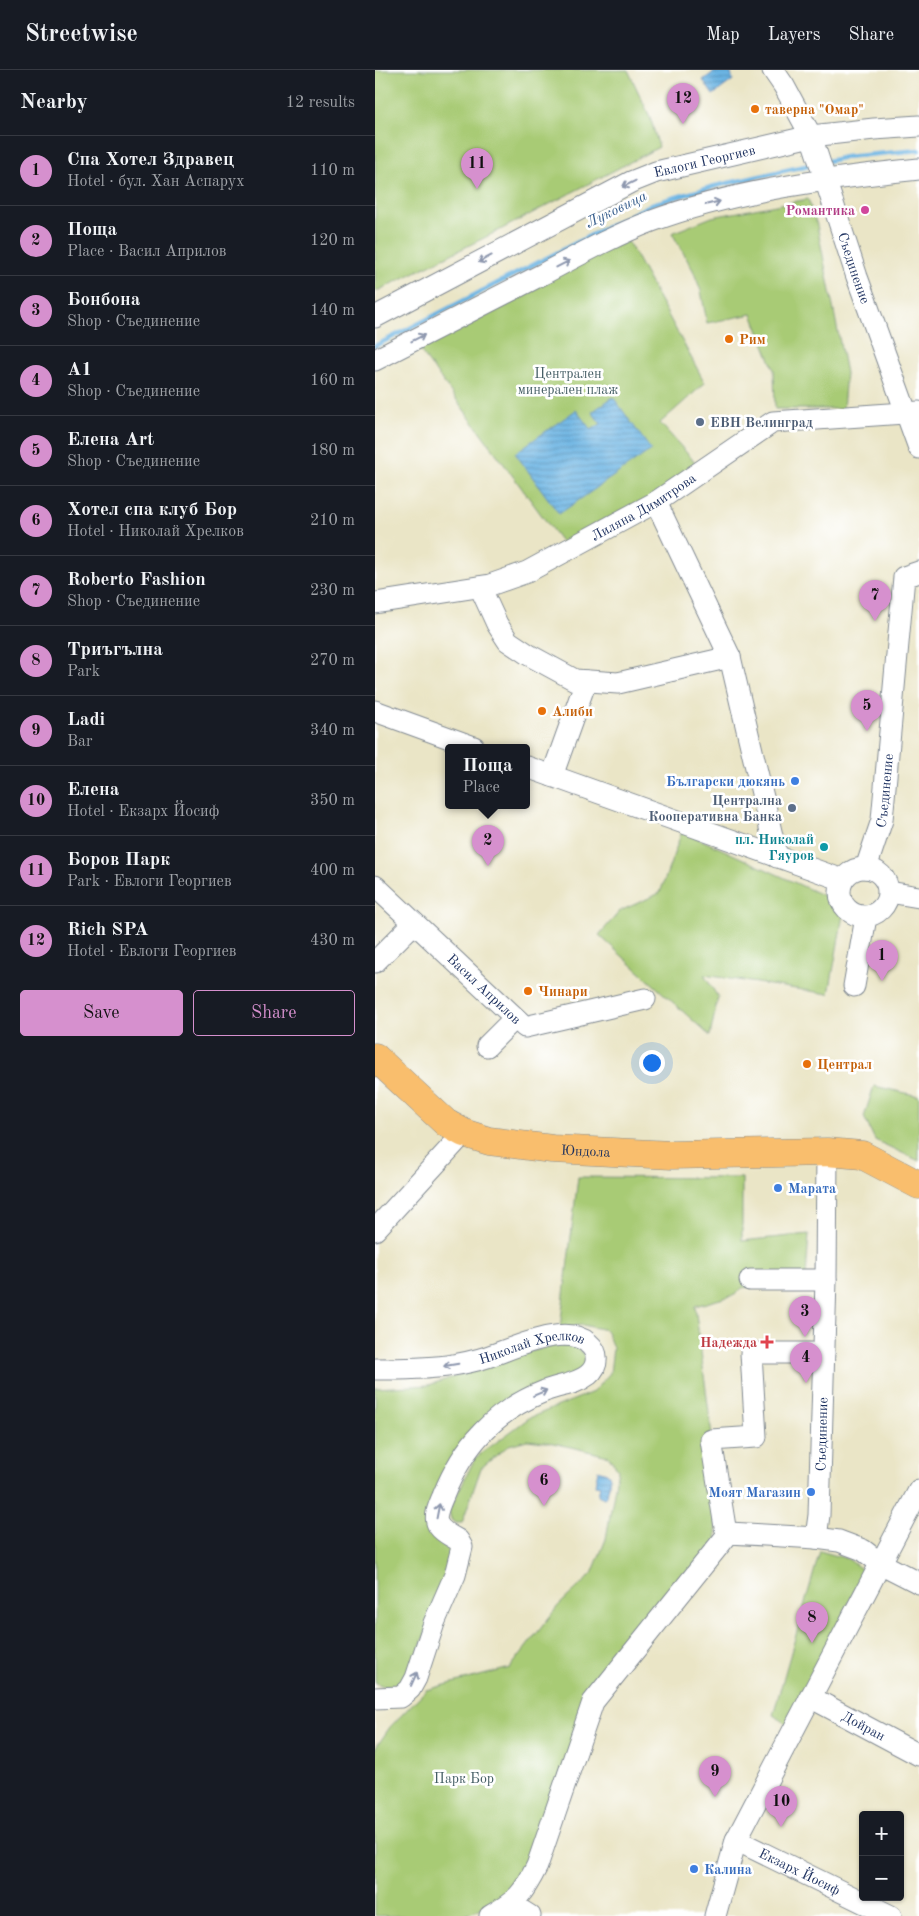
<!DOCTYPE html>
<meta charset="utf-8">
<style>
:root{--surface:#171b24;--page:#242831;--text:#f1f3f6;--muted:#9ea1a6;--line:#363941;--accent:#d690ce}
body{margin:0;font-family:"Old Standard TT",serif;background:var(--page);color:var(--text)}
.controls{position:absolute;right:15px;bottom:15px;display:grid;overflow:hidden;border-radius:5px;box-shadow:0 1px 4px #0004}
.controls button{width:45px;height:45px;display:grid;place-items:center;padding:0;border:0;border-bottom:1px solid var(--line);background:var(--surface);color:var(--text);font:25px sans-serif}
.you{position:absolute;left:276px;top:992px;width:18px;height:18px;margin:-12px;border:4px solid #fff;border-radius:50%;background:#1a73e8;box-shadow:0 0 0 8px #1a73e833}
.badge{display:grid;place-items:center;width:32px;height:32px;border-radius:50%;background:var(--accent);color:#111;font-size:16px;font-weight:700}
.pin{position:absolute;translate:-50% -41px;filter:drop-shadow(0 1px 2px #0008)}
.pin::after{content:'';position:absolute;top:26px;width:18px;height:15px;background:inherit;clip-path:polygon(0 0,100% 0,50% 100%)}
.popup{position:absolute;left:70px;top:674px;width:85px;height:65px;box-sizing:border-box;display:grid;place-content:center;border-radius:5px;background:var(--surface);filter:drop-shadow(0 1px 4px #0005);font-size:16px;white-space:nowrap;color:var(--muted)}
.popup b{font-size:19px;color:var(--text)}
.popup::after{content:'';position:absolute;left:50%;top:100%;margin-left:-10px;border:10px solid transparent;border-top-color:var(--surface)}
.list{margin:0;padding:0;list-style:none}
h2{display:flex;justify-content:space-between;align-items:center;height:65px;margin:0;padding:0 20px;font-size:21px}
h2 small{font-size:16px;font-weight:400;color:var(--muted)}
.list li{display:grid;grid-template-columns:32px 1fr auto;gap:15px;align-items:center;box-sizing:border-box;height:70px;padding:0 20px;border-top:1px solid var(--line)}
.list b{display:block;font-size:19px;white-space:nowrap}
.list p{margin:0;font-size:16px;white-space:nowrap;color:var(--muted)}
.list em{font-size:16px;font-style:normal;color:var(--muted)}
.actions{display:flex;gap:10px;padding:15px 20px}
.actions a{flex:1;padding:11px 0;border:1px solid var(--accent);border-radius:5px;text-align:center;font-size:18px;color:var(--accent)}
.actions .main{background:var(--accent);color:#111}
.map{position:relative;flex:none;width:544px;height:1846px;overflow:hidden}
header{display:flex;align-items:center;gap:30px;box-sizing:border-box;height:70px;padding:0 25px;background:var(--surface);border-bottom:1px solid var(--line)}
header strong{font-size:24px}
nav{display:flex;gap:28px;margin-inline-start:auto;font-size:18px}
main{display:flex}
aside{flex:1;background:var(--surface)}
.map>svg:first-child{display:block}
</style>
<header>
<strong>Streetwise</strong>
<nav><a>Map</a><a>Layers</a><a>Share</a></nav>
</header>
<main>
<aside>
<h2>Nearby<small>12 results</small></h2>
<ul class="list">
<li><span class="badge">1</span><div><b>Спа Хотел Здравец</b><p>Hotel · бул. Хан Аспарух</p></div><em>110 m</em></li>
<li><span class="badge">2</span><div><b>Поща</b><p>Place · Васил Априлов</p></div><em>120 m</em></li>
<li><span class="badge">3</span><div><b>Бонбона</b><p>Shop · Съединение</p></div><em>140 m</em></li>
<li><span class="badge">4</span><div><b>A1</b><p>Shop · Съединение</p></div><em>160 m</em></li>
<li><span class="badge">5</span><div><b>Елена Art</b><p>Shop · Съединение</p></div><em>180 m</em></li>
<li><span class="badge">6</span><div><b>Хотел спа клуб Бор</b><p>Hotel · Николай Хрелков</p></div><em>210 m</em></li>
<li><span class="badge">7</span><div><b>Roberto Fashion</b><p>Shop · Съединение</p></div><em>230 m</em></li>
<li><span class="badge">8</span><div><b>Триъгълна</b><p>Park</p></div><em>270 m</em></li>
<li><span class="badge">9</span><div><b>Ladi</b><p>Bar</p></div><em>340 m</em></li>
<li><span class="badge">10</span><div><b>Елена</b><p>Hotel · Екзарх Йосиф</p></div><em>350 m</em></li>
<li><span class="badge">11</span><div><b>Боров Парк</b><p>Park · Евлоги Георгиев</p></div><em>400 m</em></li>
<li><span class="badge">12</span><div><b>Rich SPA</b><p>Hotel · Евлоги Георгиев</p></div><em>430 m</em></li>
</ul>
<div class="actions"><a class="main">Save</a><a>Share</a></div>
</aside>
<div class="map">
<svg width="544" height="1846" viewBox="0 0 544 1846">
<defs>
<pattern id="water-rules" width="6" height="5" patternUnits="userSpaceOnUse" patternTransform="scale(1.25)"><rect width="6" height="5" fill="#6bb4e3"/><path d="M0 2.5h6" fill="none" stroke="#5793bb"/></pattern>
</defs>
<rect width="100%" height="100%" fill="#fff"/>
<filter id="ink" filterUnits="userSpaceOnUse"><feTurbulence type="fractalNoise" baseFrequency=".02" numOctaves="2"/><feDisplacementMap in="SourceGraphic" scale="10" xChannelSelector="R" yChannelSelector="G"/><feConvolveMatrix kernelMatrix="1 2 1 2 8 2 1 2 1" color-interpolation-filters="sRGB"/></filter>
<filter id="wash" filterUnits="userSpaceOnUse"><feTurbulence type="fractalNoise" baseFrequency=".0096" numOctaves="4" result="noise"/><feDisplacementMap in="SourceGraphic" scale="20" xChannelSelector="R" yChannelSelector="G"/><feGaussianBlur stdDeviation="1.12" result="paint"/><feColorMatrix in="noise" values="0 0 0 0 0 0 0 0 0 0 0 0 0 0 0 0 0 1.4 0 .05"/><feComposite in="paint" operator="in"/></filter>
<g filter="url(#wash)">
<rect width="100%" height="100%" fill="#eae5c6"/>
<g fill="#a8cb74" stroke="#627d69">
<path d="M0 0H253L275 47 284 77 123 161 0 222Z"/>
<path d="M433 129 442 155 471 303 468 339H400L399 300 377 244 332 253 326 221 318 200 297 163 337 147Z"/>
<path d="M249 164 330 313 285 353 327 400 193 481 44 279Z"/>
<path d="M307 761 458 830 468 845 454 924 329 905 343 927 335 966 224 865 245 841 285 823Z"/>
<path d="M499 1016 544 1026V1091L500 1070 489 1047Z"/>
<path d="M203 1107 367 1108V1171L434 1164 431 1207 367 1218 360 1225 320 1236 345 1427 341 1456 342 1478 217 1621 153 1797 128 1829 88 1846H0V1679L15 1657 51 1620 135 1598 183 1536 217 1504 231 1469 243 1399 233 1386 179 1373 152 1370 134 1375 106 1398 87 1453H81L76 1449 74 1441 100 1388 154 1348 218 1322 235 1303 238 1278 231 1260 208 1255 185 1258Z"/>
<path d="M184 1275 203 1277 211 1288 212 1301 139 1329 56 1438 77 1476 71 1510 30 1616C19 1618 9 1618 0 1612V1318L54 1315 153 1282Z"/>
<path d="M445 1481 473 1489 489 1501 414 1656 398 1645Z"/>
</g>
<g fill="url(#water-rules)" stroke="#4372a0">
<path d="M342 0H355L358 10 338 25 328 10Z"/>
<path d="M238 327 276 380 184 444 140 383 201 340 216 360 226 354 217 342Z"/>
<path d="M223 1400 232 1403 235 1407 232 1426 229 1428 223 1425 225 1416 220 1415Z"/>
</g>
<g fill="none" stroke-linecap="round" stroke-linejoin="round">
<g stroke="#6bb4e3" stroke-width="4.5">
<path d="M449 92 470 87 544 80"/>
<path d="M0 276 277 134 340 116 439 94"/>
</g>
</g>
</g>
<g filter="url(#ink)">
<g fill="none" stroke-linecap="round" stroke-linejoin="round">
<g stroke="#828a92" stroke-width="23">
<g id="minor">
<path id="s1" d="M398 0 409 16 436 66 482 207 544 378"/>
<path id="s2" d="M0 247 256 112 281 102 436 66 499 59 544 56"/>
<path d="M0 290C56 261 112 233 168 204 204 185 240 165 277 151 361 120 456 108 544 99"/>
<path d="M105 517 122 554 133 571 154 585 200 610 243 613 355 587 281 432"/>
<path id="s3" d="M0 533 115 515 152 502 281 432 398 352 544 342"/>
<path d="M355 587 402 787"/>
<path d="M0 641 99 677"/>
<path d="M152 697 468 810"/>
<path d="M177 706 211 611"/>
<circle cx="489" cy="822" r="24"/>
<path id="s4" d="M491 798 507 750 529 507 544 502"/>
<path id="s5" d="M0 816 150 957 270 929"/>
<path d="M514 822 544 827"/>
<path d="M0 892 39 853"/>
<path d="M479 916 491 847"/>
<path d="M112 976 140 948"/>
<path d="M0 1160 89 1063"/>
<path d="M375 1210H451"/>
<path id="s6" d="M0 1299C24 1299 48 1299 72 1296 85 1294 100 1291 112 1287 137 1279 191 1252 213 1273 224 1282 224 1296 213 1305 200 1315 184 1315 170 1321 119 1341 88 1376 68 1426 57 1451 58 1457 83 1470L87 1477 80 1505 59 1553 41 1608 35 1619 26 1627 0 1628"/>
<path d="M354 1463 350 1457 336 1370 381 1367 376 1283H449"/>
<path id="s7" d="M441 1468 444 1445 451 1210 452 1082"/>
<path id="s8" d="M435 1627 544 1685"/>
<path id="s9" d="M361 1770 516 1846"/>
<path d="M136 1834 155 1846"/>
<path d="M115 1846C143 1830 148 1824 162 1796L218 1632 354 1463 441 1468 464 1471 488 1480 505 1493 544 1513"/>
<path d="M340 1846 361 1770 544 1420"/>
</g>
</g>
<g stroke="#828a92" stroke-width="29">
<g id="major">
<path id="s10" d="M0 987 71 1053 89 1063 114 1071 177 1079 297 1085 452 1082 487 1085 544 1115"/>
</g>
</g>
<use href="#minor" stroke="#fff" stroke-width="21"/>
<use href="#major" stroke="#f9be6d" stroke-width="28"/>
</g>
<defs><path id="oneway-shaft" d="M-6 0H5M1.5-3L5.5 0L1.5 3" fill="none" stroke-width="1.6" stroke-linecap="round" stroke-linejoin="round" transform="scale(1.25)"/></defs>
<g stroke="#8d97ae">
<use href="#oneway-shaft" transform="translate(254 114) rotate(154)"/>
<use href="#oneway-shaft" transform="translate(338 133) rotate(-13)"/>
<use href="#oneway-shaft" transform="translate(110 189) rotate(152)"/>
<use href="#oneway-shaft" transform="translate(188 194) rotate(-27)"/>
<use href="#oneway-shaft" transform="translate(43 268) rotate(-27)"/>
<use href="#oneway-shaft" transform="translate(76 1295) rotate(170)"/>
<use href="#oneway-shaft" transform="translate(165 1323) rotate(-23)"/>
<use href="#oneway-shaft" transform="translate(63 1441) rotate(-79)"/>
<use href="#oneway-shaft" transform="translate(39 1609) rotate(-66)"/>
</g>
</g>
<g fill="#e8710a" stroke="#fff" stroke-width="2">
<circle cx="380" cy="39" r="5"/>
<circle cx="354" cy="269" r="5"/>
<circle cx="167" cy="641" r="5"/>
<circle cx="153" cy="921" r="5"/>
<circle cx="432" cy="994" r="5"/>
</g>
<circle fill="#d1479c" stroke="#fff" stroke-width="2" cx="490" cy="140" r="5"/>
<g fill="#5c6f8a" stroke="#fff" stroke-width="2">
<circle cx="325" cy="352" r="5"/>
<circle cx="417" cy="738" r="5"/>
</g>
<g fill="#3f7fe0" stroke="#fff" stroke-width="2">
<circle cx="420" cy="711" r="5"/>
<circle cx="403" cy="1118" r="5"/>
<circle cx="436" cy="1422" r="5"/>
<circle cx="319" cy="1799" r="5"/>
</g>
<circle fill="#0f9aa8" stroke="#fff" stroke-width="2" cx="449" cy="777" r="5"/>
<path fill="#e0444e" stroke="#fff" stroke-width="2" d="M389.5 1264.5h5v5h5v5h-5v5h-5v-5h-5v-5h5z"/>
<g text-anchor="middle" stroke-width="5" stroke-linejoin="round" paint-order="stroke">
<g font-size="14" font-weight="bold" fill="#c56008" stroke="#fff" text-anchor="start">
<text x="390" y="44">таверна "Омар"</text>
<text x="364" y="274">Рим</text>
<text x="177" y="646">Алиби</text>
<text x="163" y="926">Чинари</text>
<text x="442" y="999">Централ</text>
</g>
<g font-size="14" fill="#1b2f5e" stroke="#fff">
<text dy="5" stroke="none"><textPath href="#s2" startOffset="366">Евлоги Георгиев</textPath></text>
<text dy="5" stroke="none"><textPath href="#s1" startOffset="215">Съединение</textPath></text>
<text dy="5" stroke="none"><textPath href="#s3" startOffset="289">Лиляна Димитрова</textPath></text>
<text dy="5" stroke="none"><textPath href="#s4" startOffset="80">Съединение</textPath></text>
<text dy="5" stroke="none"><textPath href="#s5" startOffset="150">Васил Априлов</textPath></text>
<text dy="5" stroke="none"><textPath href="#s10" startOffset="241">Юндола</textPath></text>
<text dy="5" stroke="none"><textPath href="#s6" startOffset="160">Николай Хрелков</textPath></text>
<text dy="5" stroke="none"><textPath href="#s7" startOffset="104">Съединение</textPath></text>
<text dy="5" stroke="none"><textPath href="#s8" startOffset="61">Дойран</textPath></text>
<text dy="5" stroke="none"><textPath href="#s9" startOffset="71">Екзарх Йосиф</textPath></text>
</g>
<g font-size="14" font-weight="bold" fill="#b23c85" stroke="#fff" text-anchor="end">
<text x="480" y="145">Романтика</text>
</g>
<g font-size="14" fill="#455e65" stroke="#fff">
<text x="193" y="308">Централен<tspan x="193" dy="16">минерален плаж</tspan></text>
<text x="89" y="1713">Парк Бор</text>
</g>
<g font-size="14" font-weight="bold" fill="#4e5e75" stroke="#fff" text-anchor="start">
<text x="335" y="357">ЕВН Велинград</text>
<text x="407" y="735" text-anchor="end">Централна<tspan x="407" dy="16">Кооперативна Банка</tspan></text>
</g>
<g font-size="14" font-weight="bold" fill="#366cbe" stroke="#fff" text-anchor="end">
<text x="410" y="716">Български дюкянь</text>
<text x="413" y="1123" text-anchor="start">Марата</text>
<text x="426" y="1427">Моят Магазин</text>
<text x="329" y="1804" text-anchor="start">Калина</text>
</g>
<g font-size="14" font-weight="bold" fill="#0d838f" stroke="#fff" text-anchor="end">
<text x="439" y="774">пл. Николай<tspan x="439" dy="16">Гяуров</tspan></text>
</g>
<g font-size="14" font-weight="bold" fill="#be3a42" stroke="#fff" text-anchor="end">
<text x="382" y="1277">Надежда</text>
</g>
<g font-size="15" font-style="italic" fill="#375e8d" stroke="#fff">
<text transform="translate(241 139) rotate(-26)" y="5">Луковица</text>
</g>
</g>
</svg>
<div class="controls">
<button>+</button>
<button>−</button>
</div>
<div class="you"></div>
<div class="pin badge" style="left:507px;top:911px">1</div>
<div class="pin badge" style="left:113px;top:796px">2</div>
<div class="popup"><b>Поща</b>Place</div>
<div class="pin badge" style="left:430px;top:1267px">3</div>
<div class="pin badge" style="left:431px;top:1313px">4</div>
<div class="pin badge" style="left:492px;top:661px">5</div>
<div class="pin badge" style="left:169px;top:1436px">6</div>
<div class="pin badge" style="left:500px;top:551px">7</div>
<div class="pin badge" style="left:437px;top:1573px">8</div>
<div class="pin badge" style="left:340px;top:1727px">9</div>
<div class="pin badge" style="left:406px;top:1757px">10</div>
<div class="pin badge" style="left:102px;top:119px">11</div>
<div class="pin badge" style="left:308px;top:54px">12</div>
</div>
</main>
